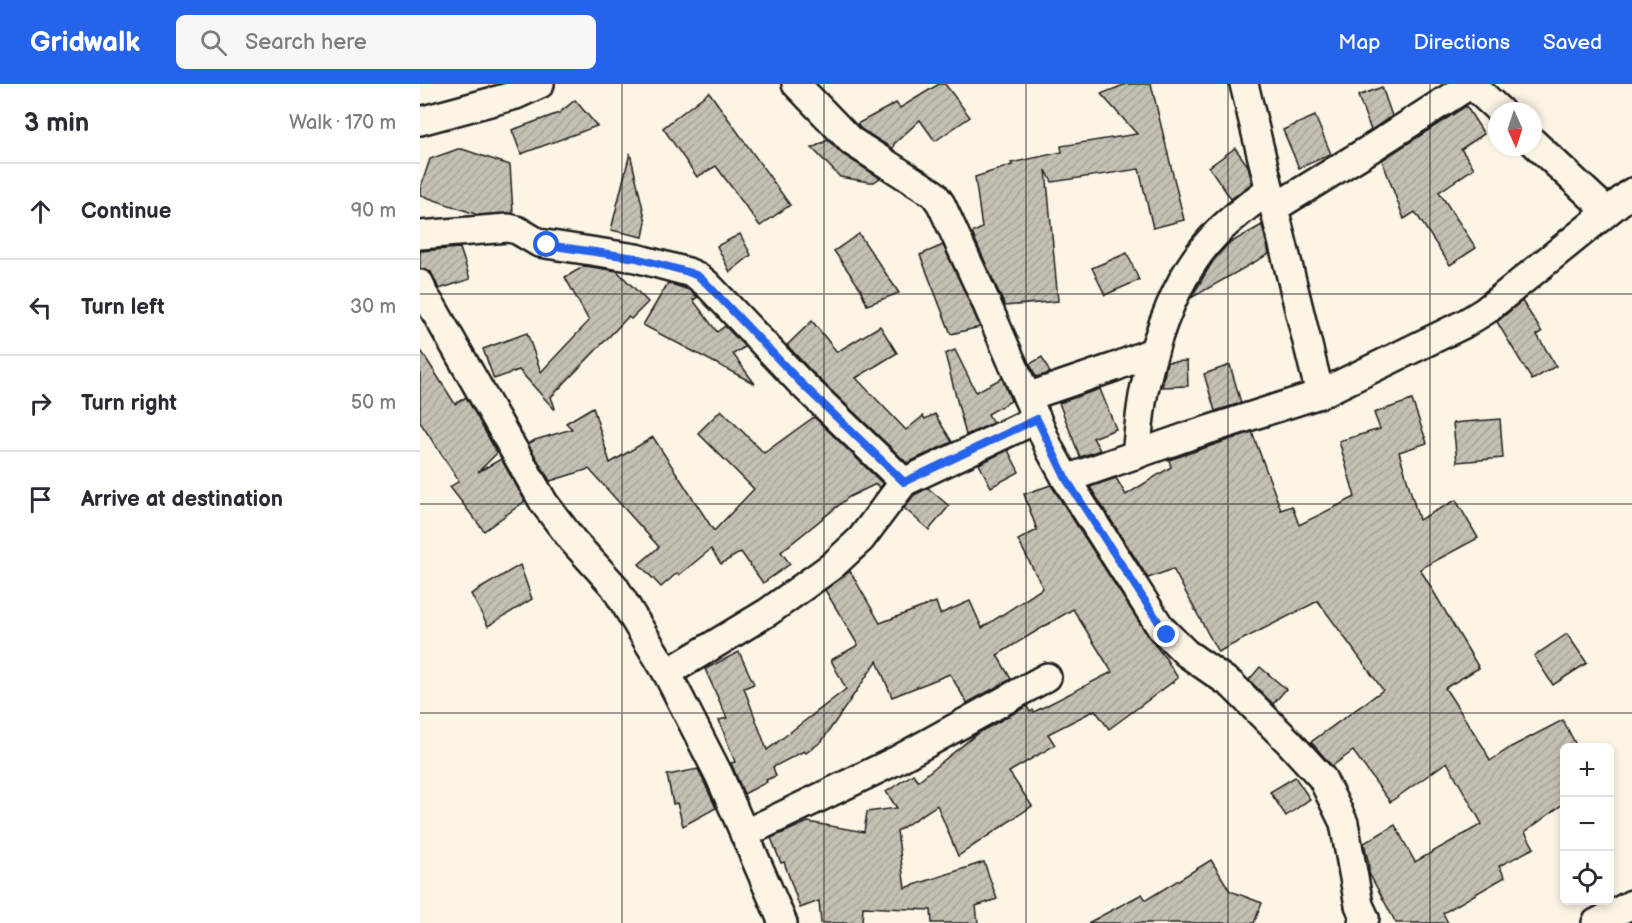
<!DOCTYPE html>
<meta charset="utf-8">
<style>
:root{--surface:#fff;--page:#f7f7f7;--text:#2b2b33;--muted:#7c7c81;--line:#e1e1e2;--accent:#2563eb}
body{margin:0;font-family:"Balsamiq Sans",sans-serif;background:var(--page);color:var(--text)}
.controls{position:absolute;right:18px;bottom:18px;display:grid;overflow:hidden;border-radius:9px;box-shadow:0 3px 9px #0003}
.controls button{width:54px;height:54px;display:grid;place-items:center;padding:0;border:0;border-bottom:2px solid var(--line);background:var(--surface);color:var(--text);font:30px sans-serif}
.compass{position:absolute;left:1068px;top:18px;width:54px;height:54px;border-radius:50%;background:var(--surface);box-shadow:0 3px 9px #0003;rotate:177deg}
.stop{position:absolute;width:18px;height:18px;margin:-14px;border:4px solid #2563eb;border-radius:50%;background:#fff}
.stop.end{background:#2563eb;border-color:#fff;box-shadow:0 2px 6px #0008}
.list{margin:0;padding:0;list-style:none}
h2{display:flex;justify-content:space-between;align-items:center;height:78px;margin:0;padding:0 24px;font-size:26px}
h2 small{font-size:20px;font-weight:400;color:var(--muted)}
.list li{display:grid;grid-template-columns:39px 1fr auto;gap:18px;align-items:center;box-sizing:border-box;height:96px;padding:0 24px;border-top:2px solid var(--line)}
.list b{display:block;font-size:22px;white-space:nowrap}
.list em{font-size:20px;font-style:normal;color:var(--muted)}
.icon{flex:none;width:33px;height:33px;fill:none;stroke:currentColor;stroke-width:2;stroke-linecap:round;stroke-linejoin:round}
.map{position:relative;flex:none;width:1212px;height:839px;overflow:hidden}
header{display:flex;align-items:center;gap:36px;box-sizing:border-box;height:84px;padding:0 30px;background:var(--accent);color:#fff}
header strong{font-size:28px}
nav{display:flex;gap:33px;margin-inline-start:auto;font-size:21px}
.search{width:420px;height:54px;background:var(--page);display:flex;align-items:center;gap:15px;box-sizing:border-box;padding:0 21px;border-radius:9px;color:var(--muted);font-size:22px}
main{display:flex}
aside{flex:1;background:var(--surface)}
.map>svg:first-child{display:block}
</style>
<header>
<strong>Gridwalk</strong>
<div class="search"><svg class="icon" aria-label="search" viewBox="0 0 24 24"><circle cx="10" cy="10" r="6"/><path d="M15 15l6 6"/></svg>Search here</div>
<nav><a>Map</a><a>Directions</a><a>Saved</a></nav>
</header>
<main>
<aside>
<h2>3 min<small>Walk · 170 m</small></h2>
<ul class="list">
<li><svg class="icon" aria-label="ahead" viewBox="0 0 24 24"><path d="M12 20V5M6 11l6-6 6 6"/></svg><div><b>Continue</b></div><em>90 m</em></li>
<li><svg class="icon" aria-label="left" viewBox="0 0 24 24"><path d="M17 20v-9H6M10 6l-5 5 5 5"/></svg><div><b>Turn left</b></div><em>30 m</em></li>
<li><svg class="icon" aria-label="right" viewBox="0 0 24 24"><path d="M7 20v-9h11M14 6l5 5-5 5"/></svg><div><b>Turn right</b></div><em>50 m</em></li>
<li><svg class="icon" aria-label="arrive" viewBox="0 0 24 24"><path d="M6 21V4h12l-3 4 3 4H6"/></svg><div><b>Arrive at destination</b></div></li>
</ul>
</aside>
<div class="map">
<svg width="1212" height="839" viewBox="0 0 1212 839">
<defs>
<pattern id="building-hatch" width="6" height="6" patternUnits="userSpaceOnUse" patternTransform="scale(1.5)"><rect width="6" height="6" fill="#c4c0b3"/><path d="M-1 1l2-2M0 6l6-6M5 7l2-2" fill="none" stroke="#a8a499"/></pattern>
</defs>
<rect width="100%" height="100%" fill="#fcf5e5"/>
<filter id="ink" filterUnits="userSpaceOnUse"><feTurbulence type="fractalNoise" baseFrequency=".0167" numOctaves="2"/><feDisplacementMap in="SourceGraphic" scale="12" xChannelSelector="R" yChannelSelector="G"/><feConvolveMatrix kernelMatrix="1 2 1 2 8 2 1 2 1" color-interpolation-filters="sRGB"/></filter>
<g filter="url(#ink)">
<g fill="url(#building-hatch)" stroke="#1c1c1c" stroke-width="1.5">
<path d="M519 0H525L550 33 515 57 500 36 474 60 473 65 441 45 437 40 476 19 480 24Z"/>
<path d="M706 0H731L764 136 733 144 719 85 632 98 626 86 638 217 585 222 552 149 562 144 555 93 592 81 591 79 642 68 641 62 717 50 681 10Z"/>
<path d="M962 3 972 32 951 46 938 12Z"/>
<path d="M289 8 370 121 340 142 296 82 277 93 243 44Z"/>
<path d="M155 16 177 42 101 70 92 46 139 29Z"/>
<path d="M1046 22 1064 50 1041 65 1054 84 1019 108 1056 164 1030 181 995 128 984 135 962 76Z"/>
<path d="M895 32 911 70 879 84 863 46Z"/>
<path d="M408 56 422 70 460 94 454 98H449L420 93 392 64Z"/>
<path d="M815 64 828 82 832 99 811 115 789 83Z"/>
<path d="M38 65H42L90 81 93 129 58 131 0 111V105L10 75Z"/>
<path d="M210 69 226 138 223 153 191 146Z"/>
<path d="M842 141 849 170 771 214 793 177 808 160Z"/>
<path d="M320 150 331 171 310 188 297 162Z"/>
<path d="M439 150 479 209 447 221 440 204 414 167Z"/>
<path d="M523 161 548 215 560 243 531 250 500 171Z"/>
<path d="M40 164 50 195 19 205 11 188 0 185V167Z"/>
<path d="M707 169 719 196 685 211 672 184Z"/>
<path d="M165 182 197 187 228 218 211 235 208 233 131 313 135 324 134 325 99 286 74 295 63 265 107 249 121 288 169 237 145 193Z"/>
<path d="M248 199 269 206 276 212 278 213 273 216 297 248 305 242 325 263 313 270 335 300 223 241Z"/>
<path d="M1102 217 1122 248 1117 251 1136 282 1112 296 1077 238Z"/>
<path d="M392 237 417 268 460 242 477 269 436 294 486 346 503 332 505 335 515 330 532 358 487 379 391 287 367 261Z"/>
<path d="M0 265 35 320 46 313 77 369 58 388 81 375 105 417 64 447 30 403 39 397 0 338Z"/>
<path d="M535 266 556 308 582 294 591 317 568 330 573 339 546 351 525 270Z"/>
<path d="M622 273 630 289 616 293 610 280Z"/>
<path d="M767 277 768 302 742 303 747 278Z"/>
<path d="M810 281 821 319 795 327 784 290Z"/>
<path d="M680 305 696 345 673 354 680 366 660 373 639 319Z"/>
<path d="M992 316 1007 359 979 368 999 436 1036 416 1058 454 1000 485 1059 584 1025 604 1064 664 1070 677 1091 663 1143 636 1157 663H1144V719L1105 748 1114 764 1079 782 1085 793 1023 829 1028 839H976L949 789V781L944 759 975 741 995 778 1062 740 1027 678 970 718 933 667 912 682 891 658 963 606 898 517 798 568 753 485 728 494 670 403 696 394 706 411 751 383 749 376 832 348 861 426 872 422 879 441 935 413 919 357 960 345 954 329Z"/>
<path d="M173 323 190 379 233 353 294 447 334 405 278 349 301 326 344 369 394 333 463 400 460 404 456 400 429 413 361 468 370 480 343 499 321 468 301 480 291 465 259 491 257 489 241 503 219 480 239 463 169 385 130 397 108 360 115 356 152 345 146 339Z"/>
<path d="M1080 335 1083 374 1037 378 1033 339Z"/>
<path d="M588 366 599 388 571 403 559 380Z"/>
<path d="M631 401 728 552 746 575 758 594 689 645 675 626 628 650 635 661 589 688 612 722 538 772 517 721 477 747 485 804 564 778 577 815 556 822 558 839H512L511 826 443 823 442 839H401L399 817 380 824 364 778 361 779 351 754 388 738 444 748 447 728 477 724 466 708 493 690 498 697 558 649 607 622 610 628 613 626 614 628 692 588 653 525 577 571 591 595 547 619 530 590 472 613 457 577 402 657 386 669 384 667 353 683 356 692 346 696 347 698 324 710 311 679 315 678 299 636 307 634 285 585 319 568 334 600 324 604 347 666 426 605 411 576 438 561 405 506 430 487 460 539 516 518 520 530 550 517 562 544 623 504 598 456 617 446 604 410Z"/>
<path d="M508 404 529 422 509 446 484 424 494 411Z"/>
<path d="M100 481 112 515 68 542 51 510Z"/>
<path d="M1147 550 1167 579 1133 601 1114 572Z"/>
<path d="M840 583 866 605 854 619H852L829 596Z"/>
<path d="M278 685 296 724 263 742 257 719 253 720 247 691Z"/>
<path d="M875 693 890 715 866 732 850 708Z"/>
<path d="M791 776 810 807 842 819 834 839H668L722 810 726 816Z"/>
</g>
<g fill="none" stroke-linecap="round" stroke-linejoin="round">
<g stroke="#1c1c1c" stroke-width="32">
<g id="minor">
<path d="M376 0 431 57 514 110 521 120 562 209 630 366 646 395 741 544 766 569 812 601 869 658 902 694 924 739 939 821 945 834 942 839"/>
<path d="M824 0 854 123"/>
<path d="M1051 0 1080 27"/>
<path d="M0 37 96 11 120 0"/>
<path d="M1113 58 1187 127"/>
<path d="M0 151 88 144 97 146 119 159 216 174 268 188 277 192 287 200 380 298 484 398 441 455 412 482 348 528 247 589"/>
<path d="M0 200 4 211 13 224 124 419 153 457 194 502 247 589 299 691 363 839"/>
<path d="M900 310 854 124 950 65 1051 0"/>
<path d="M607 313 695 283 734 267"/>
<path d="M716 371C719 346 720 321 726 298 737 249 758 190 793 153 809 135 831 120 849 105"/>
<path d="M646 395 769 352 900 310 1044 240 1065 227 1212 108"/>
<path d="M484 398 617 335"/>
<path d="M324 750 475 677 627 593"/>
<path d="M1176 839 1212 820"/>
</g>
</g>
<use href="#minor" stroke="#fcf5e5" stroke-width="27"/>
</g>
</g>
<g fill="none" stroke-linecap="round" stroke-linejoin="round" filter="url(#ink)">
<path stroke="#2563eb" stroke-width="8" d="M127 161 216 174 268 188 278 192 287 200 380 298 484 398 617 335 646 395 747 551"/>
</g>
<path fill="none" stroke="#1c1c1c" stroke-width="1.5" stroke-opacity="0.55" d="M202 0V839M404 0V839M606 0V839M808 0V839M1010 0V839M0 210H1212M0 420H1212M0 629H1212"/>
</svg>
<div class="controls">
<button>+</button>
<button>−</button>
<button><svg class="icon" aria-label="locate" viewBox="0 0 24 24"><circle cx="12" cy="12" r="6"/><path d="M12 2v4M12 18v4M2 12h4M18 12h4"/></svg></button>
</div>
<svg class="compass" viewBox="-18 -18 36 36"><path d="M0-13l5 13h-10z" fill="#e53935"/><path d="M0 13l5-13h-10z" fill="#7c7c81"/></svg>
<div class="stop" style="left:127px;top:161px"></div>
<div class="stop end" style="left:747px;top:551px"></div>
</div>
</main>
